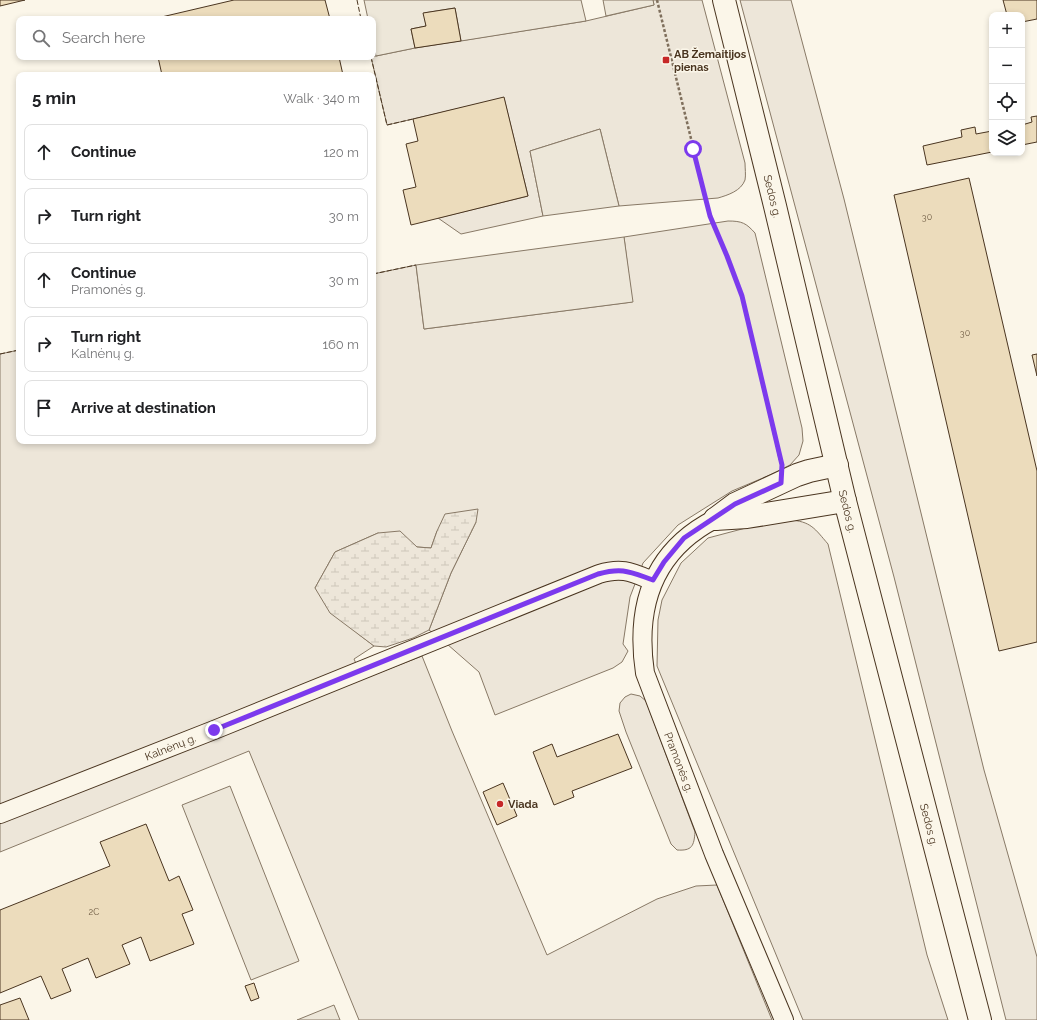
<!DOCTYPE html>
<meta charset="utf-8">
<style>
:root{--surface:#fff;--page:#f6f6f6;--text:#202124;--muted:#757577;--line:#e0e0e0}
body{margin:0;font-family:Raleway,sans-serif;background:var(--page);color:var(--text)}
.controls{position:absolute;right:12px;top:12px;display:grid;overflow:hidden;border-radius:8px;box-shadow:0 2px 6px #0003}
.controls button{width:36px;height:36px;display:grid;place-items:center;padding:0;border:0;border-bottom:1px solid var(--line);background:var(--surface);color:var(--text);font:20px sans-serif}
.stop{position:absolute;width:12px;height:12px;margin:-9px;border:3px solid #7c3aed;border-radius:50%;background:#fff}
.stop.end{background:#7c3aed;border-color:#fff;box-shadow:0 1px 4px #0008}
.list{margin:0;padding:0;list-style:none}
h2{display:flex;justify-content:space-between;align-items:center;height:52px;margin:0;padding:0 16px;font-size:17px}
h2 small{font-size:13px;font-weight:400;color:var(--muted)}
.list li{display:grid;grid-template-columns:26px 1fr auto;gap:12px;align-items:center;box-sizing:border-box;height:56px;margin:0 8px 8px;padding:0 8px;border:1px solid var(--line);border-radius:8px}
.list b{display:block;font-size:15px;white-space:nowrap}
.list p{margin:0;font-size:13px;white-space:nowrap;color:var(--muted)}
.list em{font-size:13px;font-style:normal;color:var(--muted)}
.icon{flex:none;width:22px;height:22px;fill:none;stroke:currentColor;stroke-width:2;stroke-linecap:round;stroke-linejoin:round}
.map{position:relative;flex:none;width:1037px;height:1020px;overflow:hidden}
.search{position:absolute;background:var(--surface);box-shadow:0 2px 6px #0003;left:16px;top:16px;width:360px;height:44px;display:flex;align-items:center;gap:10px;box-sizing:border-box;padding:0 14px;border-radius:8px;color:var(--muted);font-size:15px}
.panel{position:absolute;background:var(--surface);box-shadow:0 2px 6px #0003;left:16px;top:72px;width:360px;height:372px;border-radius:8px}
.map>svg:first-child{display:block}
</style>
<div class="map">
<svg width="1037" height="1020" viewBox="0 0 1037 1020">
<defs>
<pattern id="wetland-marsh" width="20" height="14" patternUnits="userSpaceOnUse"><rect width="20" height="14" fill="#ede6d9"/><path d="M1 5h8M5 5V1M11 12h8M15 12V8" fill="none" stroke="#cdc6ba"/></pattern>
</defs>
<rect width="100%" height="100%" fill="#fbf6e9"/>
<g fill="#ede6d9" stroke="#887966">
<path d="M653 0H702L745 163C745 168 746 175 745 180 741 191 728 195 718 198L619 206 600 129 530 151 543 216 461 234 438 218 528 196 504 98 387 125 371 57 415 48 586 21 654 5Z"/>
<path d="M740 0H791L844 199 984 770 1037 957V1020H1006L894 577Z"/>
<path d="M728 221C742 221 746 223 755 233L802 428 803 441 799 455 790 465 770 475 732 491 678 525 643 563 630 597 623 644 628 651 622 662 613 668 495 715 479 672 447 644 429 630 451 573 476 522 437 531 431 548 417 547 378 533 335 552 315 588 357 633 374 646 354 659 363 679 422 656 452 731 547 955 657 899 696 886 717 885 772 1020H359L249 751 0 852V354L19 350V441H373V274L416 265 424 329 632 302 624 237Z"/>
<path d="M789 520C811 521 815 529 828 544L927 955 948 1020H803L657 666 658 620 662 600 681 563 708 538 757 525Z"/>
<path d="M631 694 640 696 646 701 695 832C694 846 692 851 677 850L671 844 626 732 619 711 620 703 625 697Z"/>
</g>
<path fill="url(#wetland-marsh)" stroke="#887966" d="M478 509 476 522 451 573 429 630 413 638 386 647 374 646 330 613 315 588 335 552 378 533 400 531 417 547 431 548 437 531 445 514Z"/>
<g fill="#ede7d9" stroke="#887966">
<path d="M364 0H581L586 21 461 41 455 8 424 13 426 26 411 29 415 48 376 56 373 43V19H368Z"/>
<path d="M603 0H653L654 5 606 16Z"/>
<path d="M600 129 619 206 543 216 530 151Z"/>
<path d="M624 237 633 302 424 329 416 265Z"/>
<path d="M230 786 299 961 251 980 182 805Z"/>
<path d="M334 1005 340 1020H297Z"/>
</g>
<g fill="#ecdcbc" stroke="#4a3520">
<path d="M0 0H25L0 6Z"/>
<path d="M234 0H325L330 19H153Z"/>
<path d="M1003 0H1037V19L1022 22V15H1007Z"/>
<path d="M455 8 461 41 415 48 411 29 426 26 423 13Z"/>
<path d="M158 57H339L343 75H162Z"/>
<path d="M504 97 528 196 411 225 403 190 416 187 406 144 418 141 413 119Z"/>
<path d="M1037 116V142L1022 145V125L1032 122 1031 117Z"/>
<path d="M975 127 976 134 992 131V152L927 165 923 146 962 137 961 130Z"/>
<path d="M969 178 1037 471V642L999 651 894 195Z"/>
<path d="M1037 354V376L1032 355Z"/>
<path d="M618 734 632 768 572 791 574 797 554 805 533 752 552 744 557 757Z"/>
<path d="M503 783 517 816 497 825 483 792Z"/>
<path d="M146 824 169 881 179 876 193 910 182 914 194 944 150 961 141 937 122 945 130 964 96 978 88 958 62 969 71 991 51 999 41 976 0 993V910L110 866 100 842Z"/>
<path d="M254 983 259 998 251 1001 245 986Z"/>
<path d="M20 998 29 1020H0V1005Z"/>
</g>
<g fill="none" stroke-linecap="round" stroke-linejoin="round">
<g stroke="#4a3520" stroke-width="20">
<g id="street">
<path id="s1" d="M715 519C653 551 635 606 645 673L714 854 784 1020"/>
<path id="s2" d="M0 814 214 730 599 574C622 567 631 572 653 581"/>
</g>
</g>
<g stroke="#4a3520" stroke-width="24">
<g id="primary">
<path id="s3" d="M724 0 775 206 845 501 980 1020"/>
<path d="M715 519 735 504 797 475 809 471 837 465"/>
<path d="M715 519 747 517 845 501"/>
</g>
</g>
<path stroke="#7f6f5c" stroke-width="2.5" stroke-dasharray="3 2" stroke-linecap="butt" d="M657 0 710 216 727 256 742 296 780 460"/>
<use href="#street" stroke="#fbf6e9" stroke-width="18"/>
<use href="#primary" stroke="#fbf6e9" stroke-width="22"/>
<g stroke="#4a3520" stroke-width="1" stroke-dasharray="5 2" stroke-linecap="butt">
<path d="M357 0 361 19"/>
<path d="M371 57 387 125 413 119"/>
<path d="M373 274 416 265"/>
<path d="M0 354 19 350"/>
</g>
</g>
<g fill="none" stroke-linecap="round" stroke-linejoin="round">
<path stroke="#7c3aed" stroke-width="5" d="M214 730 598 574C623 567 630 572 653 580L664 562 684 538 735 504 781 483 782 465 742 296 727 256 710 216 693 149"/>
</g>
<g fill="#c62828" stroke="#fbf6e9" stroke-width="1.5">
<rect x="662" y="56" width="8" height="8" rx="2"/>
<circle cx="500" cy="804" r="4"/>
</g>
<g text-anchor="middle" stroke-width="3" stroke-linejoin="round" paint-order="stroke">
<g font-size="9" fill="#725f47">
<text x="927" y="220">30</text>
<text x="965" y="336">30</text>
<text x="94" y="915">2C</text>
</g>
<g font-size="11" font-weight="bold" fill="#4a3520" stroke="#fbf6e9" text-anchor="start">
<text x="674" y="58">AB Žemaitijos<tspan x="674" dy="13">pienas</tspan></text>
<text x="508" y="808">Viada</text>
</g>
<g font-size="11" fill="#4a3520" stroke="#fbf6e9">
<text dy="4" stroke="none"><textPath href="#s3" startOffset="202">Sedos g.</textPath></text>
<text dy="4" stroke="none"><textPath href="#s3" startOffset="526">Sedos g.</textPath></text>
<text dy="4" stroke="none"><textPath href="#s2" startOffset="183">Kalnėnų g.</textPath></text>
<text dy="4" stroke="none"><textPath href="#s1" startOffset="278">Pramonės g.</textPath></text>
<text dy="4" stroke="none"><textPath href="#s3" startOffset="850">Sedos g.</textPath></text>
</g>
</g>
</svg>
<div class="controls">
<button>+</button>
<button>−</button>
<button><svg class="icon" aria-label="locate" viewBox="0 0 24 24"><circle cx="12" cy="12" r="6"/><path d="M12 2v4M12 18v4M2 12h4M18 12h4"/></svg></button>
<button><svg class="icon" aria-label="layers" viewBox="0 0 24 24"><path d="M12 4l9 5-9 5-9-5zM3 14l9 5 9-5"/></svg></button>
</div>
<div class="stop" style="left:693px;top:149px"></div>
<div class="stop end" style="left:214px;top:730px"></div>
<div class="search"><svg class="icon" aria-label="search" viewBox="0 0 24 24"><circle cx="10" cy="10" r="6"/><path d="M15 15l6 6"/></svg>Search here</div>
<section class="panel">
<h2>5 min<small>Walk · 340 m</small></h2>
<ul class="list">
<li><svg class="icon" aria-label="ahead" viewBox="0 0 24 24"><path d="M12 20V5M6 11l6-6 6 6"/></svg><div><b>Continue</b></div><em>120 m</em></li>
<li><svg class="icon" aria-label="right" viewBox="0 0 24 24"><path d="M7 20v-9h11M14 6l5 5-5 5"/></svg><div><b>Turn right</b></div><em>30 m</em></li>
<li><svg class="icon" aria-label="ahead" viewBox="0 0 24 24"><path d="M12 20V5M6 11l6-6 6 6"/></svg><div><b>Continue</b><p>Pramonės g.</p></div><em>30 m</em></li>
<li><svg class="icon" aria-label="right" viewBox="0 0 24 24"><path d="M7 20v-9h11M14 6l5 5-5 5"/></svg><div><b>Turn right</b><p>Kalnėnų g.</p></div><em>160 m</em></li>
<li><svg class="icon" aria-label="arrive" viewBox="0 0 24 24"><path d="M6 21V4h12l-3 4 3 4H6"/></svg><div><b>Arrive at destination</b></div></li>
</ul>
</section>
</div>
